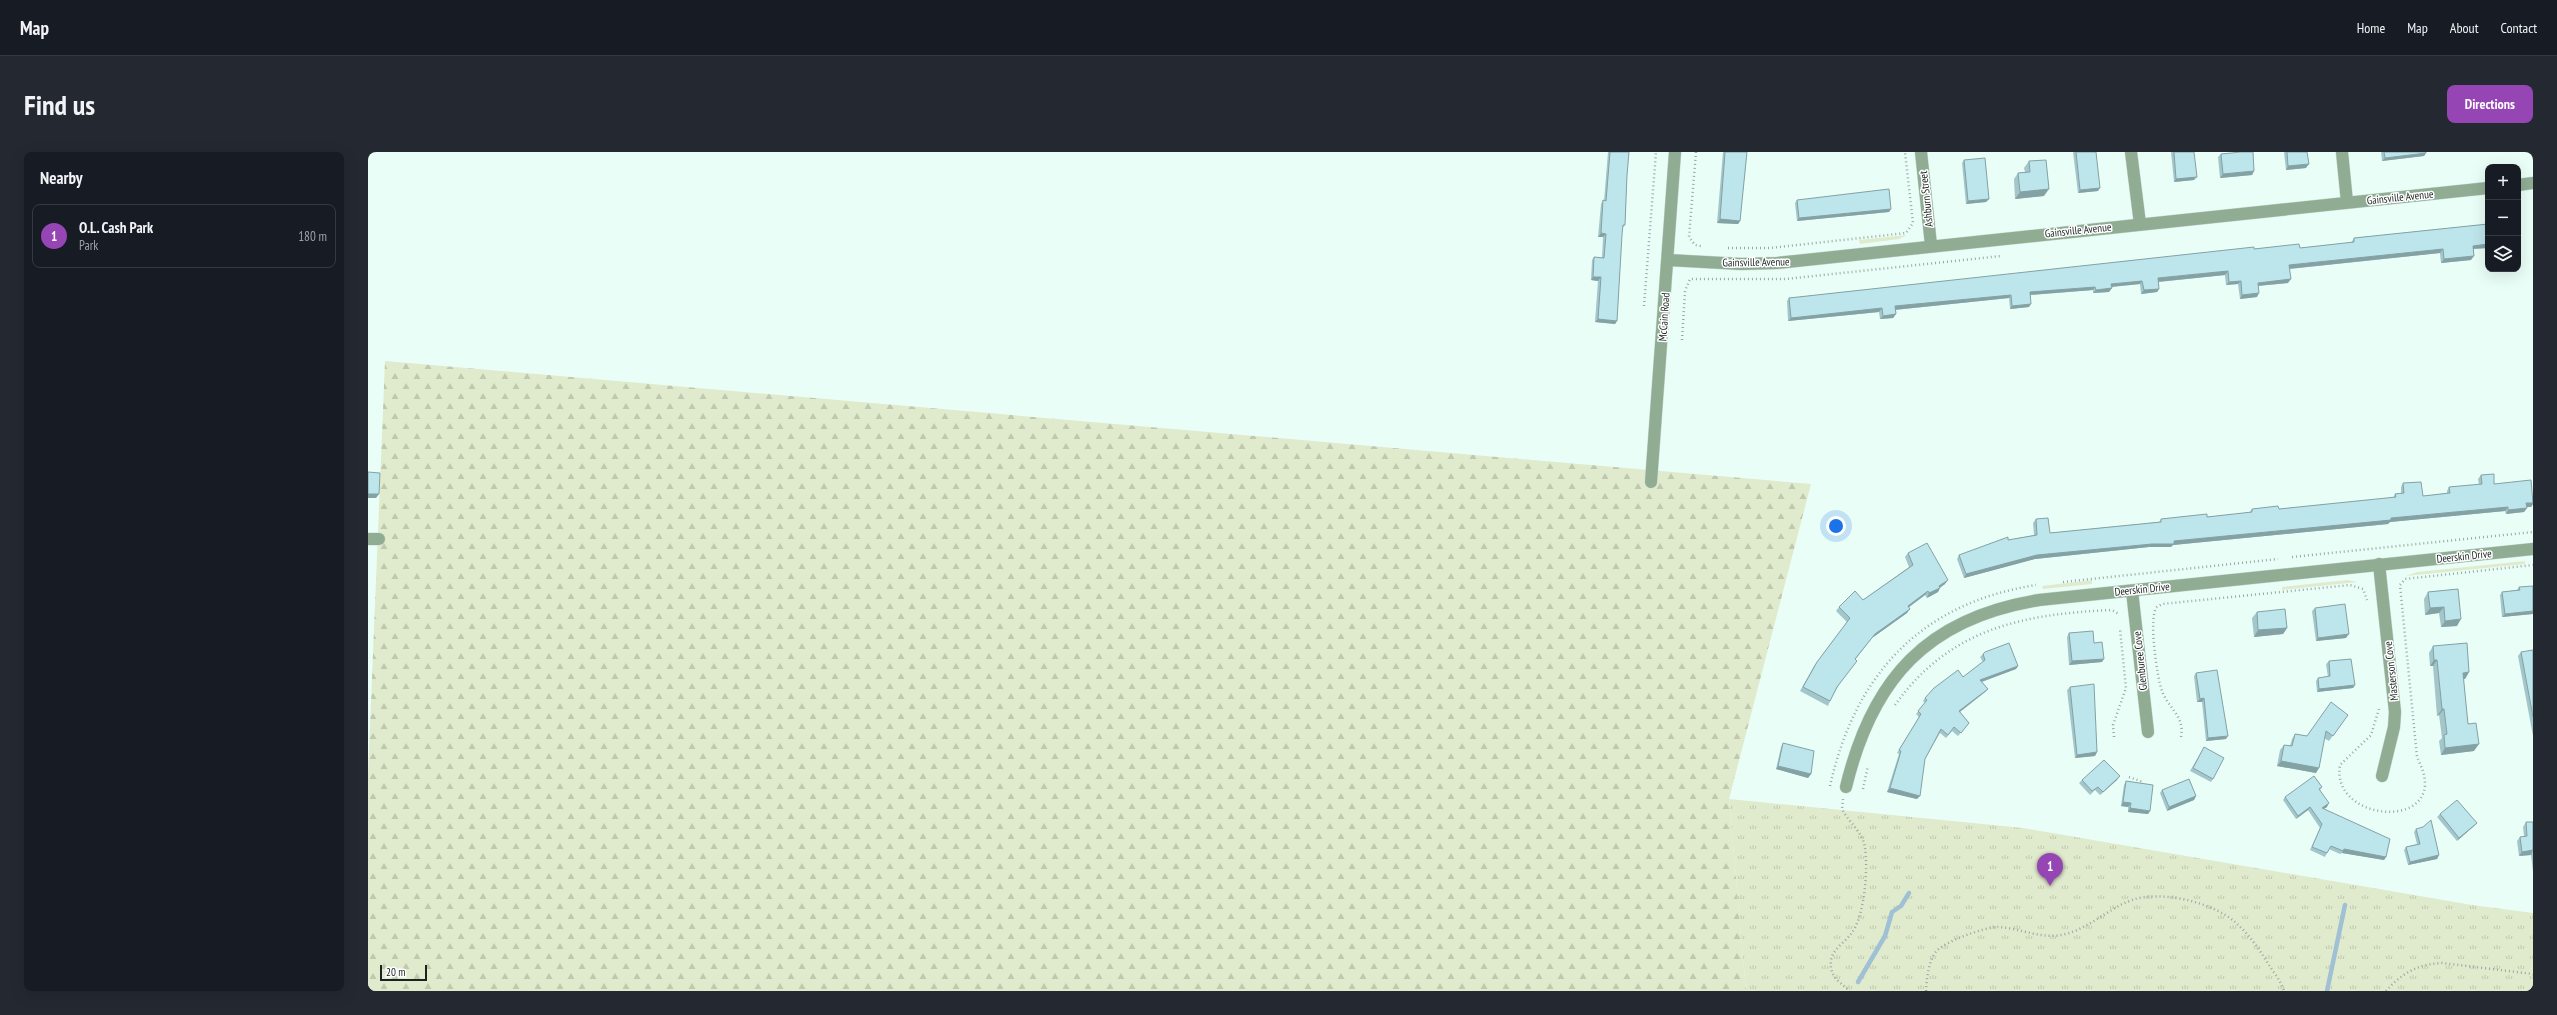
<!DOCTYPE html>
<meta charset="utf-8">
<style>
:root{--surface:#171b24;--page:#242831;--text:#f1f3f6;--muted:#9ea1a6;--line:#363941;--accent:#9645b4}
body{margin:0;font-family:"PT Sans Narrow",sans-serif;background:var(--page);color:var(--text)}
.controls{position:absolute;right:12px;top:12px;display:grid;overflow:hidden;border-radius:8px;box-shadow:0 4px 16px #0002}
.controls button{width:36px;height:36px;display:grid;place-items:center;padding:0;border:0;border-bottom:1px solid var(--line);background:var(--surface);color:var(--text);font:20px sans-serif}
.scale{position:absolute;left:12px;bottom:10px;width:47px;box-sizing:border-box;padding-left:4px;border:2px solid #1a2321;border-top:0;font-size:11px;line-height:14px;white-space:nowrap;color:#1a2321;-webkit-text-stroke:3px #fff;paint-order:stroke}
.you{position:absolute;left:1468px;top:374px;width:14px;height:14px;margin:-10px;border:3px solid #fff;border-radius:50%;background:#1a73e8;box-shadow:0 0 0 6px #1a73e833}
.badge{display:grid;place-items:center;width:26px;height:26px;border-radius:50%;background:var(--accent);color:#fff;font-size:13px;font-weight:700}
.pin{position:absolute;translate:-50% -33px;filter:drop-shadow(0 1px 2px #0008)}
.pin::after{content:'';position:absolute;top:21px;width:14px;height:12px;background:inherit;clip-path:polygon(0 0,100% 0,50% 100%)}
.list{margin:0;padding:0;list-style:none}
h2{display:flex;justify-content:space-between;align-items:center;height:52px;margin:0;padding:0 16px;font-size:17px}
h2 small{font-size:13px;font-weight:400;color:var(--muted)}
.list li{display:grid;grid-template-columns:26px 1fr auto;gap:12px;align-items:center;box-sizing:border-box;height:64px;margin:0 8px 8px;padding:0 8px;border:1px solid var(--line);border-radius:8px}
.list b{display:block;font-size:15px;white-space:nowrap}
.list p{margin:0;font-size:13px;white-space:nowrap;color:var(--muted)}
.list em{font-size:13px;font-style:normal;color:var(--muted)}
.icon{flex:none;width:22px;height:22px;fill:none;stroke:currentColor;stroke-width:2;stroke-linecap:round;stroke-linejoin:round}
.map{position:relative;flex:none;width:2165px;height:839px;overflow:hidden;border-radius:8px}
header{display:flex;align-items:center;gap:24px;box-sizing:border-box;height:56px;padding:0 20px;background:var(--surface);border-bottom:1px solid var(--line)}
header strong{font-size:19px}
nav{display:flex;gap:22px;margin-inline-start:auto;font-size:14px}
.intro{display:flex;align-items:center;justify-content:space-between;box-sizing:border-box;height:96px;padding:0 24px}
h1{margin:0;font-size:28px}
.button{padding:10px 18px;border-radius:8px;background:var(--accent);color:#fff;font-size:14px;font-weight:700}
main{display:flex;gap:24px;padding:0 24px}
aside{flex:1;background:var(--surface);border-radius:8px;box-shadow:0 4px 16px #0002}
.map>svg:first-child{display:block}
</style>
<header>
<strong>Map</strong>
<nav><a>Home</a><a>Map</a><a>About</a><a>Contact</a></nav>
</header>
<div class="intro"><h1>Find us</h1><a class="button">Directions</a></div>
<main>
<aside>
<h2>Nearby<small></small></h2>
<ul class="list">
<li><span class="badge">1</span><div><b>O.L. Cash Park</b><p>Park</p></div><em>180 m</em></li>
</ul>
</aside>
<div class="map">
<svg width="2165" height="839" viewBox="0 0 2165 839">
<defs>
<pattern id="forest-firs" width="22" height="20" patternUnits="userSpaceOnUse"><rect width="22" height="20" fill="#e0eacc"/><path d="M5 1l3.5 6h-7zM16 11l3.5 6h-7z" fill="#c0c8af"/></pattern>
<pattern id="park-tufts" width="24" height="20" patternUnits="userSpaceOnUse"><rect width="24" height="20" fill="#e0eacc"/><path d="M3 7l-1-3M5 7V3M7 7l1-3M15 17l-1-3M17 17v-4M19 17l1-3" fill="none" stroke="#c0c8af"/></pattern>
</defs>
<rect width="100%" height="100%" fill="#eafef8"/>
<g fill="#e0eacc">
<path d="M1539 83 1531 87 1492 92 1491 88Z"/>
<path d="M2157 409V412L2038 424 2049 420Z"/>
<path d="M1724 428V432L1675 437 1674 434Z"/>
<path d="M1979 428 1990 430 1914 438V435Z"/>
</g>
<path fill="url(#forest-firs)" d="M17 209 1443 332 1361 647 1378 839H0V623Z"/>
<path fill="url(#park-tufts)" d="M1361 647 1655 676 2104 753 2165 761V839H1378Z"/>
<g fill="none" stroke-linecap="round" stroke-linejoin="round">
<g stroke="#a0c1d4" stroke-width="4.5">
<path d="M1490 830 1517 784 1524 760 1533 754 1541 741"/>
<path d="M1959 839 1977 753"/>
</g>
<g stroke="#c9dbd6" stroke-width="13">
<g id="minor">
<path d="M1553 0 1563 93"/>
<path d="M1763 0 1772 72"/>
<path d="M1974 0 1979 50"/>
<path d="M2150 33 2165 31"/>
<path d="M1300 108 1373 112 1409 111 2120 36"/>
<path d="M1283 330 1307 0"/>
<path d="M0 387H11"/>
<path d="M2011 412 2027 560 2026 575 2014 624"/>
<path d="M1764 439 1780 580"/>
<path d="M1478 635C1504 527 1559 466 1671 448L2165 397"/>
</g>
</g>
<g stroke="#99a8a4" stroke-width="2.5" stroke-dasharray="1 3" stroke-linecap="butt">
<path d="M1328 0 1321 85 1327 93 1333 94"/>
<path d="M1360 96H1402L1538 81 1545 71 1537 0"/>
<path d="M1276 154 1288 0"/>
<path d="M1314 188 1317 139 1322 127H1418L1633 104"/>
<path d="M1924 405 2165 380"/>
<path d="M1695 430 1910 407"/>
<path d="M1527 553C1582 476 1655 462 1744 458L1751 462"/>
<path d="M2011 557 2003 583 1972 613C1963 665 2056 677 2057 632 2057 622 2053 614 2049 605L2032 433 2037 427 2165 413"/>
<path d="M1746 585 1745 573 1758 536 1752 477"/>
<path d="M1813 585C1817 564 1800 556 1794 539 1789 526 1780 463 1789 455L1794 452 1982 433 1995 437 1999 448"/>
<path d="M1761 625 1775 630 1774 633"/>
<path d="M1462 634C1487 522 1553 451 1668 433"/>
<path d="M1495 637 1500 614"/>
<path d="M1475 647 1474 657C1481 671 1495 680 1497 696 1500 717 1497 764 1483 782 1477 790 1465 797 1463 808 1461 824 1471 830 1482 839"/>
<path d="M1558 839C1559 826 1560 812 1567 801 1574 790 1617 775 1630 775 1651 776 1673 787 1693 783 1720 778 1739 757 1764 748 1793 738 1844 750 1867 770 1881 782 1891 797 1901 813 1906 821 1913 829 1916 839"/>
<path d="M2018 839C2034 821 2050 812 2074 811L2165 822"/>
</g>
<use href="#minor" stroke="#90ad94" stroke-width="12"/>
</g>
<g fill="#a2c6ca">
<path d="M1240 0H1261L1259 23 1257 73 1254 76 1249 169 1247 172 1227 170 1230 129 1223 128 1224 108 1226 105 1234 106 1235 85H1230L1233 52 1235 48 1236 49Z"/>
<path d="M1355 0H1379L1372 69 1370 72 1349 71Z"/>
<path d="M1705 0H1728L1730 39 1710 41Z"/>
<path d="M1803 0H1826V28L1806 30Z"/>
<path d="M1916 0H1939L1938 16 1918 18Z"/>
<path d="M2013 0H2058V1L2056 4 2014 9Z"/>
<path d="M1853 2 1886 19 1884 23 1852 26 1850 5Z"/>
<path d="M1596 8 1621 47 1618 50 1598 52 1594 11Z"/>
<path d="M1661 9 1676 44 1647 47 1646 27 1650 21 1657 20 1656 16Z"/>
<path d="M1429 48 1523 57 1521 60 1429 69 1427 51Z"/>
<path d="M2120 72V96L2105 97 2103 108 2073 111 2072 101 1922 117 1920 131 1890 134 1889 145 1872 147 1870 132 1858 133 1857 123 1791 130V137L1789 140 1773 142 1772 132 1744 135V136L1741 140 1725 141V138L1663 143 1661 155 1642 157 1641 146 1527 158 1528 162 1525 166 1512 167 1511 160 1420 169 1419 149 1421 146 1886 97 1932 96 1983 91 1986 86Z"/>
<path d="M2113 323 2126 332 2165 344V352L2163 355H2159V356L2156 360 2138 362 2137 359 2022 370 2020 372 1805 393 1803 395H1781L1667 407 1596 426 1589 407 1591 403 1640 388 1666 383 1665 371 1668 367 1682 381 1791 370 1793 367 1839 365 1881 361 1884 357H1911L2025 346 2027 342 2033 341V335L2035 331 2055 344 2079 341V339L2081 335 2111 333 2110 327Z"/>
<path d="M1540 401 1577 432 1572 435 1570 440 1559 446 1557 443 1541 455 1539 461 1504 486 1487 508 1469 536 1462 549 1460 554 1432 539 1446 514 1479 470 1468 459 1471 455 1495 448 1541 415 1537 405Z"/>
<path d="M2151 435 2165 436V462L2134 465 2132 443 2134 440 2149 438Z"/>
<path d="M2090 437 2089 474 2073 475 2071 461 2057 463 2056 447 2060 440Z"/>
<path d="M1947 456 1978 486 1948 489 1944 459Z"/>
<path d="M1889 460 1919 476 1915 482 1886 485 1884 466Z"/>
<path d="M1701 481 1726 491 1734 510 1701 513 1699 485Z"/>
<path d="M2065 494 2101 520 2097 527H2095L2100 572 2106 599 2073 603 2071 589 2074 586 2071 563 2069 564 2065 514H2062L2061 501Z"/>
<path d="M2165 498V584L2150 504 2153 500Z"/>
<path d="M1615 502 1650 514 1648 517 1614 530 1620 537 1617 540 1592 560 1601 571 1590 584 1584 579 1578 586 1572 581 1557 607 1549 647 1519 640 1531 602 1529 601 1551 565 1548 562 1557 551 1555 549 1557 546 1595 525 1615 510 1612 505Z"/>
<path d="M1961 509 1987 533 1985 536 1949 540 1948 529 1950 526 1960 525 1958 512Z"/>
<path d="M1828 521 1858 587 1838 589 1834 550H1829L1826 524Z"/>
<path d="M1702 535 1729 600 1727 604 1707 606 1699 538Z"/>
<path d="M1980 563 1961 589 1956 586 1948 621 1909 614 1912 598 1916 593 1922 594 1924 587 1927 582 1939 584Z"/>
<path d="M1415 591 1443 622 1440 626 1408 617 1413 595Z"/>
<path d="M1836 595 1845 627 1843 630 1822 619Z"/>
<path d="M1714 628H1749L1732 643 1727 638 1722 643 1711 631Z"/>
<path d="M1758 629 1782 659 1780 662 1760 660V655L1753 654 1756 633Z"/>
<path d="M1954 635 1952 638 1959 655 1955 657 2018 705 2016 708 1974 701 1972 702 1961 697 1957 705 1942 698 1952 676 1940 658 1928 667 1915 648 1917 645Z"/>
<path d="M1794 638 1828 644 1826 648 1799 659 1792 641Z"/>
<path d="M2072 662 2109 671 2106 674 2089 689 2069 665Z"/>
<path d="M2158 670H2165V720L2163 703 2151 704 2149 689 2152 685 2156 684 2155 675Z"/>
<path d="M2048 677 2071 703 2069 707 2040 713 2036 698 2038 695 2049 692 2046 680Z"/>
</g>
<g fill="#84a1a4">
<path d="M2058 1 2056 4 2014 9 2017 6Z"/>
<path d="M1941 12 1938 16 1918 18 1920 14Z"/>
<path d="M1886 19 1884 23 1852 26 1855 22Z"/>
<path d="M1829 25 1826 28 1806 30 1808 27Z"/>
<path d="M1732 36 1730 39 1710 41 1712 38Z"/>
<path d="M1681 37 1676 44 1647 47 1652 40Z"/>
<path d="M1621 47 1618 50 1598 52 1600 49Z"/>
<path d="M1523 57 1521 60 1429 69 1431 66Z"/>
<path d="M1352 67 1372 69 1370 72 1349 71Z"/>
<path d="M1233 81 1238 82 1235 85H1230Z"/>
<path d="M2120 92V96L2102 97 2105 94Z"/>
<path d="M2075 97 2072 101 1919 117 1921 113Z"/>
<path d="M2106 104 2103 108 2073 111 2076 107Z"/>
<path d="M1860 119 1857 123 1788 130 1790 126Z"/>
<path d="M1225 125H1233L1230 129 1223 128Z"/>
<path d="M1923 127 1920 131 1888 134 1890 131Z"/>
<path d="M1774 129 1772 132 1741 135 1743 132Z"/>
<path d="M1873 129 1870 132 1858 133 1861 130Z"/>
<path d="M1727 135 1725 138 1660 143 1662 140Z"/>
<path d="M1744 136 1741 140 1725 141 1728 138Z"/>
<path d="M1791 137 1789 140 1773 142 1776 138Z"/>
<path d="M1891 141 1889 145 1872 147 1874 143Z"/>
<path d="M1643 143 1641 146 1525 158 1527 154Z"/>
<path d="M1663 152 1661 155 1642 157 1644 154Z"/>
<path d="M1514 156 1511 160 1420 169 1423 166Z"/>
<path d="M1528 162 1525 166 1512 167 1515 164Z"/>
<path d="M1230 167 1249 169 1247 172 1227 170Z"/>
<path d="M0 342H11L8 346H0Z"/>
<path d="M2158 351H2165V352L2163 355H2156Z"/>
<path d="M2140 355 2137 359 2022 370 2020 372 1805 393 1803 395H1781L1667 407 1596 426 1598 422 1669 403 2023 366Z"/>
<path d="M2159 356 2156 360 2138 362 2140 358Z"/>
<path d="M1580 428 1577 432 1569 438 1572 436 1570 440 1559 446 1561 441Z"/>
<path d="M1560 439 1557 443 1537 458 1540 454Z"/>
<path d="M2076 455 2071 461 2057 463 2062 456Z"/>
<path d="M1542 457 1539 461 1504 486 1507 482Z"/>
<path d="M2165 459V462L2134 465 2137 462Z"/>
<path d="M2093 467 2089 474 2073 475 2077 469Z"/>
<path d="M1919 476 1915 482 1886 485 1890 478Z"/>
<path d="M1981 482 1978 486 1948 489 1950 486Z"/>
<path d="M1736 507 1734 510 1701 513 1704 509Z"/>
<path d="M2066 508H2069L2065 514H2062Z"/>
<path d="M1650 514 1648 517 1610 531 1612 528Z"/>
<path d="M2101 520 2097 527H2090L2095 521Z"/>
<path d="M1987 533 1985 536 1949 540 1951 537Z"/>
<path d="M1620 537 1617 540 1589 562 1591 559Z"/>
<path d="M1836 546 1834 550H1829L1832 547Z"/>
<path d="M2074 557H2076L2071 563 2069 564Z"/>
<path d="M1860 584 1858 587 1838 589 1840 586Z"/>
<path d="M2111 592 2106 599 2073 603 2077 596Z"/>
<path d="M1729 600 1727 604 1707 606 1709 603Z"/>
<path d="M1913 609 1951 616 1948 621 1909 614Z"/>
<path d="M1410 614 1443 622 1440 626 1408 617Z"/>
<path d="M1752 624 1749 628 1732 643 1735 640Z"/>
<path d="M1522 636 1552 644 1549 647 1519 640Z"/>
<path d="M1828 644 1826 648 1799 659 1801 655Z"/>
<path d="M1755 650 1763 651 1760 655 1753 654Z"/>
<path d="M1961 651 1959 655 1951 660 1954 656Z"/>
<path d="M1942 655 1940 658 1928 667 1930 664Z"/>
<path d="M1762 656 1782 659 1780 662 1760 660Z"/>
<path d="M2109 671 2106 674 2089 689 2091 686Z"/>
<path d="M1976 697 2018 705 2016 708 1974 701Z"/>
<path d="M2165 698 2163 703 2151 704 2154 700Z"/>
<path d="M2071 703 2069 707 2040 713 2042 710Z"/>
</g>
<g fill="#bce6eb" stroke="#84a1a4">
<path d="M1242 0H1261L1259 23 1257 73H1255L1254 83 1249 169 1230 167 1233 125H1225L1226 105 1236 106 1238 82 1233 81 1235 48 1238 49Z"/>
<path d="M1357 0H1379L1372 69 1352 67Z"/>
<path d="M1708 0H1728L1732 36 1712 38Z"/>
<path d="M1806 0H1826L1829 25 1808 27Z"/>
<path d="M1873 0H1885L1886 19 1855 22 1853 2Z"/>
<path d="M1919 0H1939L1941 12 1920 14Z"/>
<path d="M2016 0H2058V1L2017 6Z"/>
<path d="M1617 6 1621 47 1600 49 1596 8Z"/>
<path d="M1678 8 1681 37 1652 40 1650 21 1662 20 1661 9Z"/>
<path d="M1521 37 1523 57 1431 66 1429 48Z"/>
<path d="M2120 72V92L2105 94 2106 104 2076 107 2075 97 1921 113 1923 127 1890 131 1891 141 1874 143 1873 129 1861 130 1860 119 1790 126 1791 137 1776 138 1774 129 1743 132 1744 136 1728 138 1727 135 1662 140 1663 152 1644 154 1643 143 1527 154 1528 162 1515 164 1514 156 1423 166 1421 146 1886 95V97L1931 92 1932 96 1986 90V86Z"/>
<path d="M2150 73 2152 89H2150Z"/>
<path d="M0 320 12 321 11 342H0Z"/>
<path d="M2126 322V332L2163 328 2165 351H2158L2159 356 2140 358V355L2023 366V368L1806 389V392H1784L1669 403 1598 422 1591 403 1640 385V388L1669 383 1668 367 1680 366 1682 381 1793 370V367L1839 362V365L1884 360V357L1910 354 1911 357 2028 345 2027 342 2036 341 2035 331 2053 330 2055 344 2082 341 2081 335 2114 332 2113 323Z"/>
<path d="M1559 391 1580 428 1571 434 1572 436 1561 441 1560 439 1540 454 1542 457 1507 482 1487 507 1489 509 1469 535 1462 549 1435 535 1449 510 1482 466 1471 455 1487 439 1495 448 1545 413 1540 401Z"/>
<path d="M2165 434V459L2137 462 2134 440 2152 438 2151 435Z"/>
<path d="M2090 437 2093 467 2077 469 2076 455 2062 456 2060 440Z"/>
<path d="M1977 452 1981 482 1950 486 1947 456Z"/>
<path d="M1917 457 1919 476 1890 478 1889 460Z"/>
<path d="M1725 479 1726 491 1734 490 1736 507 1704 509 1701 481Z"/>
<path d="M1641 491 1650 514 1612 528 1620 537 1591 559 1601 571 1593 581 1586 575 1580 583 1573 577 1557 607 1552 644 1522 636 1533 599 1531 598 1553 562 1550 559 1559 548 1557 546 1566 536 1590 518 1595 525 1617 508 1615 502 1617 500Z"/>
<path d="M2099 491 2101 520 2095 521 2100 572 2108 571 2111 592 2077 596 2076 583 2079 582 2076 557H2074L2069 508H2066L2065 494Z"/>
<path d="M2165 498V565L2153 500Z"/>
<path d="M1983 507 1987 533 1951 537 1950 526 1962 524 1961 509Z"/>
<path d="M1849 518 1860 584 1840 586 1836 546 1832 547 1828 521Z"/>
<path d="M1726 532 1729 600 1709 603 1702 535Z"/>
<path d="M1963 550 1980 563 1965 584 1958 579 1951 616 1913 609 1916 593 1924 594 1927 582 1939 584Z"/>
<path d="M1415 591 1446 599 1443 622 1410 614Z"/>
<path d="M1836 595 1856 606 1845 627 1825 616Z"/>
<path d="M1736 608 1752 624 1735 640 1730 635 1724 639 1714 628Z"/>
<path d="M1946 624 1954 635 1951 637 1961 651 1954 656 2022 687 2018 705 1976 697 1975 699 1963 694 1959 701 1944 695 1954 672 1942 655 1930 664 1917 645Z"/>
<path d="M1821 627 1828 644 1801 655 1794 638Z"/>
<path d="M1758 629 1785 633 1782 659 1762 656 1763 651 1755 650Z"/>
<path d="M2089 648 2109 671 2091 686 2072 662Z"/>
<path d="M2063 668 2071 703 2042 710 2038 695 2052 692 2048 677 2055 675Z"/>
<path d="M2158 670H2165V698L2154 700 2152 685 2159 684Z"/>
</g>
<g text-anchor="middle" stroke-width="3" stroke-linejoin="round" paint-order="stroke">
<g font-size="11" fill="#1a2321" stroke="#fff">
<text transform="translate(2032 45) rotate(-6)" y="4">Gainsville Avenue</text>
<text transform="translate(1558 47) rotate(-96)" y="4">Ashburn Street</text>
<text transform="translate(1710 78) rotate(-6)" y="4">Gainsville Avenue</text>
<text transform="translate(1388 110) rotate(-1)" y="4">Gainsville Avenue</text>
<text transform="translate(1296 165) rotate(-86)" y="4">McCain Road</text>
<text transform="translate(2096 404) rotate(-6)" y="4">Deerskin Drive</text>
<text transform="translate(1774 437) rotate(-6)" y="4">Deerskin Drive</text>
<text transform="translate(1772 509) rotate(-96)" y="4">Glenburee Cove</text>
<text transform="translate(2023 519) rotate(-96)" y="4">Masterson Cove</text>
</g>
</g>
</svg>
<div class="controls">
<button>+</button>
<button>−</button>
<button><svg class="icon" aria-label="layers" viewBox="0 0 24 24"><path d="M12 4l9 5-9 5-9-5zM3 14l9 5 9-5"/></svg></button>
</div>
<div class="scale">20 m</div>
<div class="you"></div>
<div class="pin badge" style="left:1682px;top:734px">1</div>
</div>
</main>
